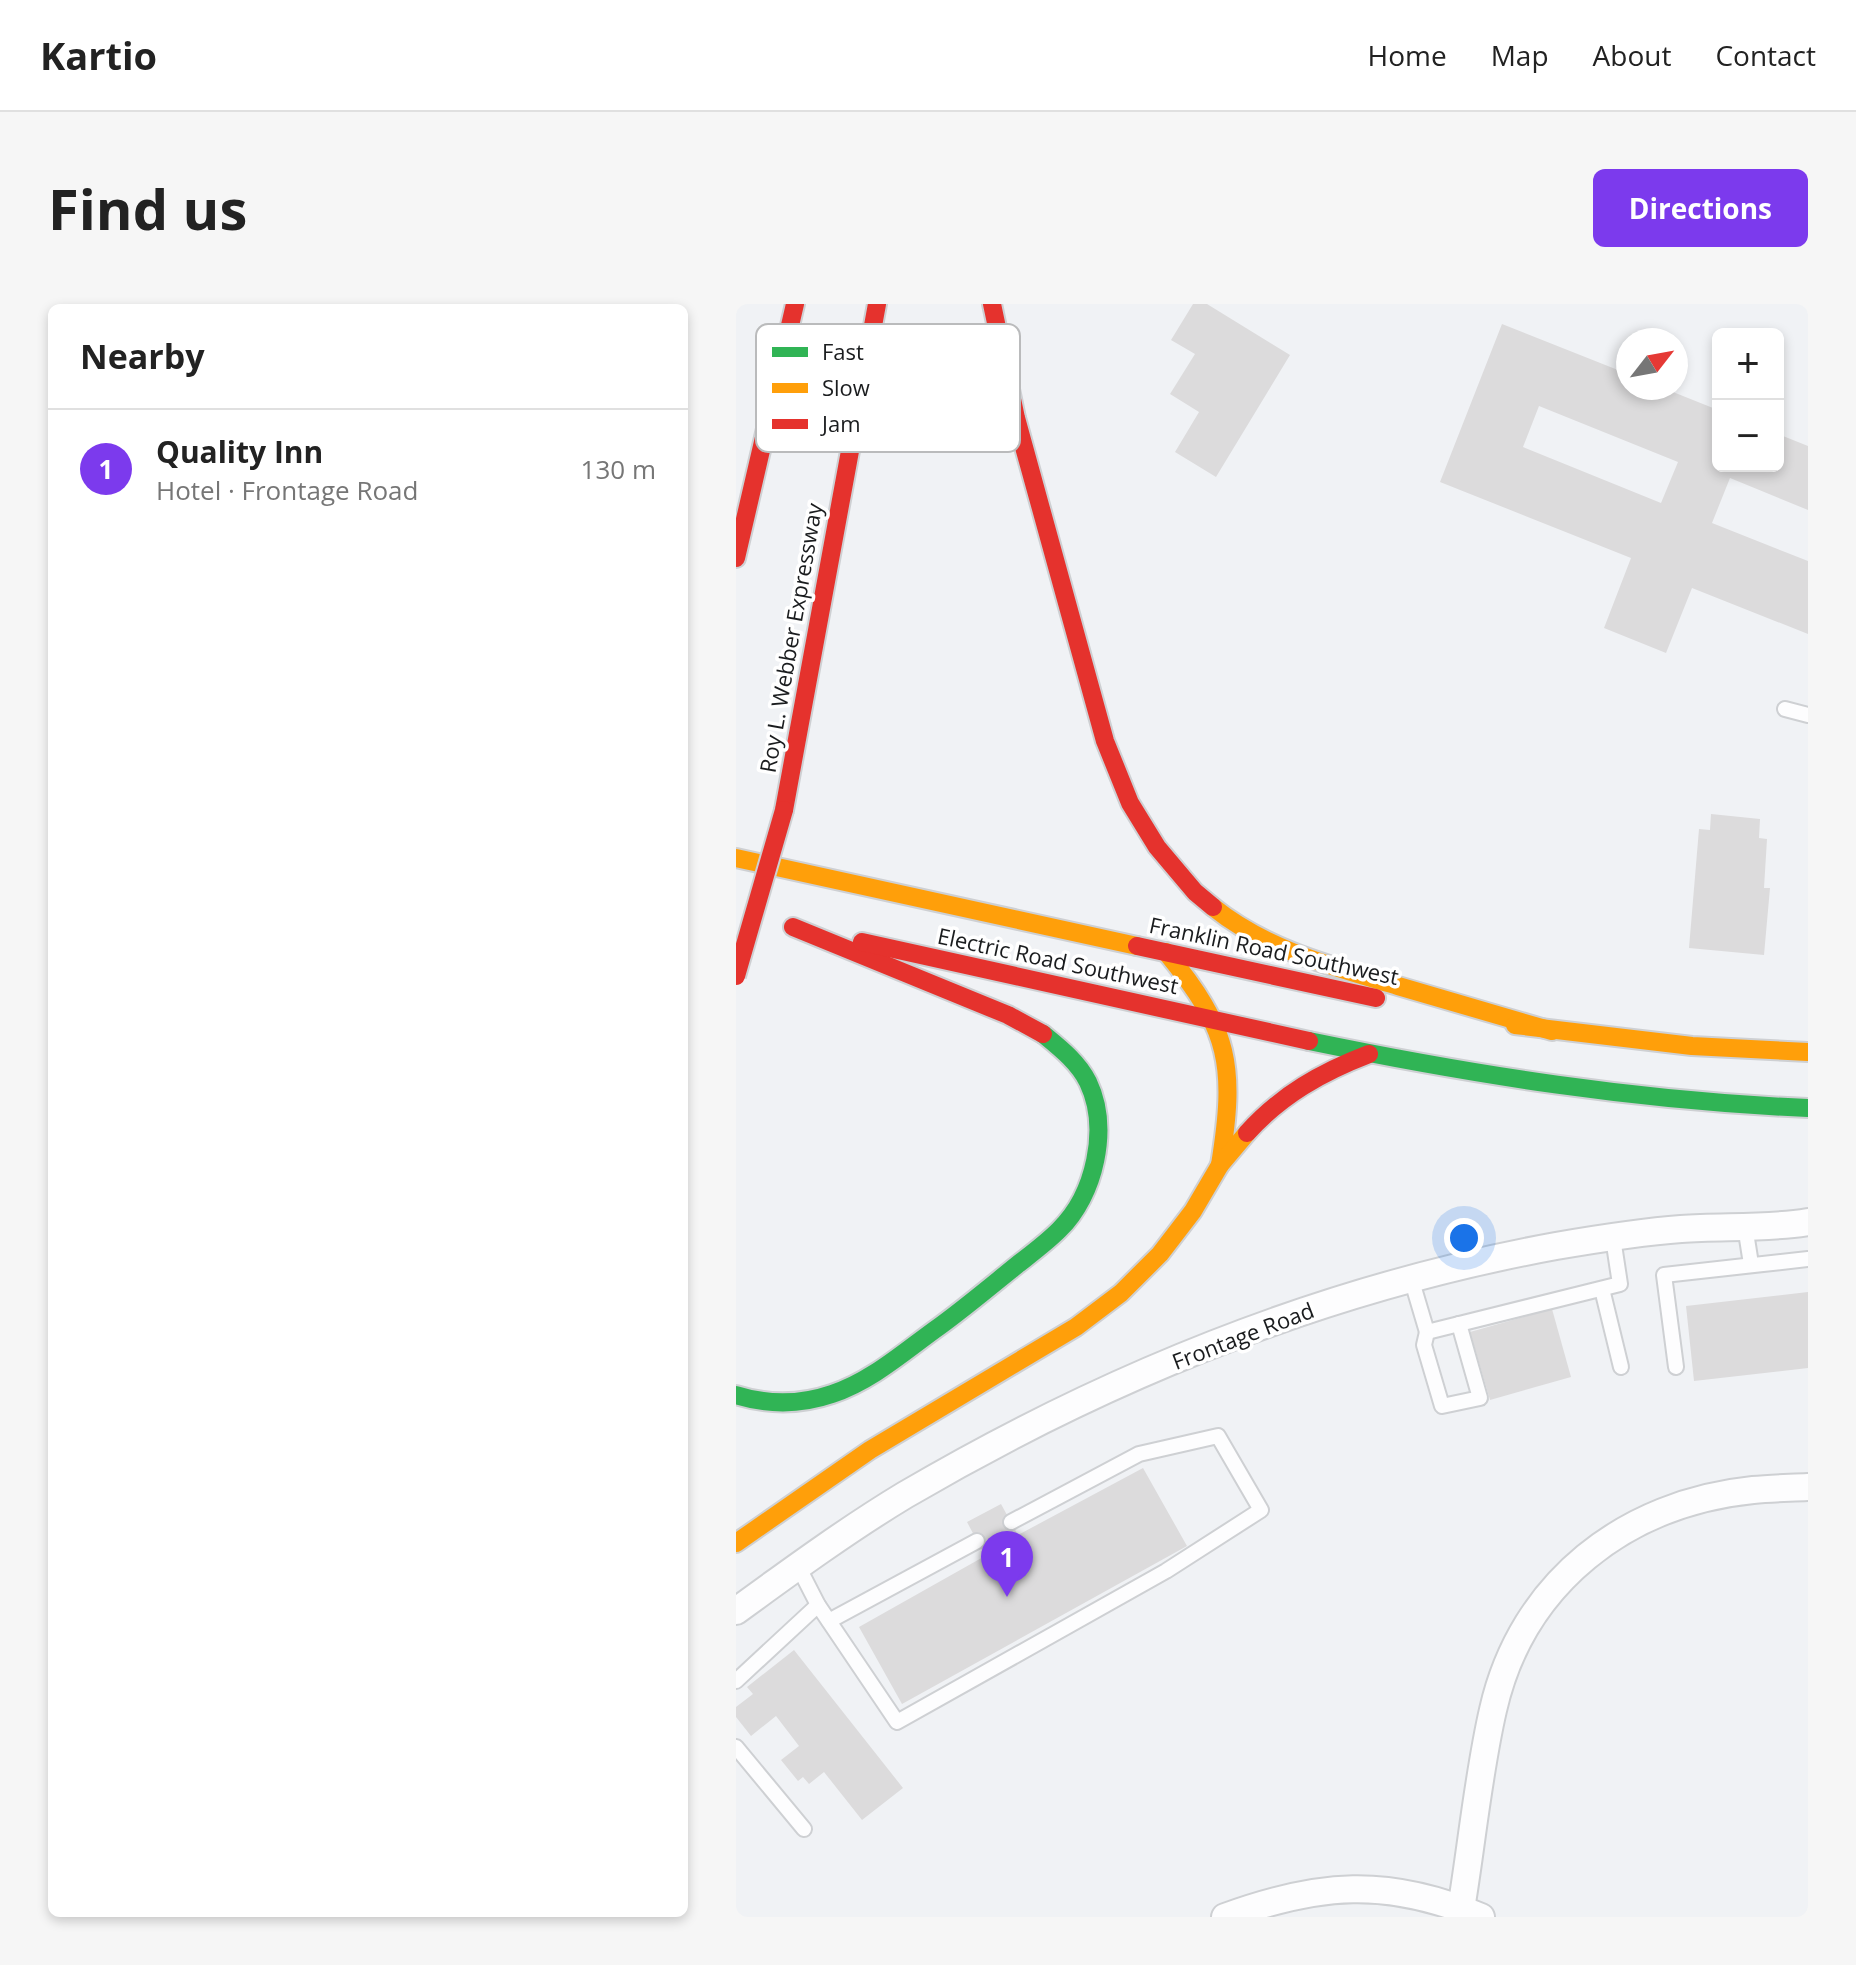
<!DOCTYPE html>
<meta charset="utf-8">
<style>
:root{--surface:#fff;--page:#f6f6f6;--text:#222;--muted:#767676;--line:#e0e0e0;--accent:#7c3aed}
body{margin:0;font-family:"Open Sans",sans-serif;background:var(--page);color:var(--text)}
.controls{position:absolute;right:24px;top:24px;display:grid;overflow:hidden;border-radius:12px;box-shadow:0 4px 12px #0003}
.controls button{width:72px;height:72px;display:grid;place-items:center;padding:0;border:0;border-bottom:2px solid var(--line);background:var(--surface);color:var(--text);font:40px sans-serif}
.compass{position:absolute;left:880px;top:24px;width:72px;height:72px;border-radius:50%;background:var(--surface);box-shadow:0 4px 12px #0003;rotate:59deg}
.you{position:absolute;left:728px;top:934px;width:28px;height:28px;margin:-20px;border:6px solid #fff;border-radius:50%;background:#1a73e8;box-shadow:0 0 0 12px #1a73e833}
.badge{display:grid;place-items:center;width:52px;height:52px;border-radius:50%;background:var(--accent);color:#fff;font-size:26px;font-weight:700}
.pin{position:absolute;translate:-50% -66px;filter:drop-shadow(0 2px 4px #0008)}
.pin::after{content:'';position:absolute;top:42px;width:28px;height:24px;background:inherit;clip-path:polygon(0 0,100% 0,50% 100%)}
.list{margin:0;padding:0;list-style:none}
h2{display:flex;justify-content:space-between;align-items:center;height:104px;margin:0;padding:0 32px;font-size:34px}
h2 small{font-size:26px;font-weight:400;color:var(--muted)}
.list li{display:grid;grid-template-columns:52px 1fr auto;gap:24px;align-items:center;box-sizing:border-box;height:120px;padding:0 32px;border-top:2px solid var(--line)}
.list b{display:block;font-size:30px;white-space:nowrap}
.list p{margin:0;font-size:26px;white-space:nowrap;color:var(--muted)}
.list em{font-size:26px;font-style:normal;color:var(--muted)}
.map{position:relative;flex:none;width:1072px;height:1613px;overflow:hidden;border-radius:12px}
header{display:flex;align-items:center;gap:48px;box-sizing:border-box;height:112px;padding:0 40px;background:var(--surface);border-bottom:2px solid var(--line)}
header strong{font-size:38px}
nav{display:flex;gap:44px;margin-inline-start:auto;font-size:28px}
.intro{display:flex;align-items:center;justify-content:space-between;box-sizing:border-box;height:192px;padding:0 48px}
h1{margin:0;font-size:56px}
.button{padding:20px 36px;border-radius:12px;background:var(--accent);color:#fff;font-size:28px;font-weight:700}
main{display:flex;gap:48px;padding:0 48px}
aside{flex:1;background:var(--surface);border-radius:12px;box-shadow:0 4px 12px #0003}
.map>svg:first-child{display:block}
</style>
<header>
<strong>Kartio</strong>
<nav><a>Home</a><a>Map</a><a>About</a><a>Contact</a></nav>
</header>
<div class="intro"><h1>Find us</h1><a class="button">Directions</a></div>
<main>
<aside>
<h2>Nearby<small></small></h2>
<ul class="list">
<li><span class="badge">1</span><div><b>Quality Inn</b><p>Hotel · Frontage Road</p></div><em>130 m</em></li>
</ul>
</aside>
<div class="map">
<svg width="1072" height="1613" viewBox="0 0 1072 1613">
<rect width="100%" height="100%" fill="#f0f2f5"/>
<g fill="#dcdbdc" fill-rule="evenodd">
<path d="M457 0H471L554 51 480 173 439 148 463 108 434 90 459 50 435 36Z"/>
<path d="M766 20 892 70V84H927L982 106V162H1042V130L1072 142V206L994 174 976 219 1072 257V330L956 284 930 349 868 324 895 254 704 178ZM803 102 942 158 925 199 787 143Z"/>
<path d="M975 510 1024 515 1023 534 1031 535 1028 584H1034L1028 651 953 644 963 525 974 526Z"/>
<path d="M1072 988V1064L958 1077 950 1002Z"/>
<path d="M816 1005 835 1073 754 1096 734 1028Z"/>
<path d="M407 1164 451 1242 166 1400 123 1323 249 1252 231 1218 265 1200 282 1231Z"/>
<path d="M58 1346 167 1484 126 1516 88 1468 73 1480 67 1473 62 1477 45 1456 63 1442 40 1412 15 1432 0 1413V1403L17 1390 11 1383Z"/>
</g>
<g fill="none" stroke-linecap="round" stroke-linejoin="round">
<g stroke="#ced0d3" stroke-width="18">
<g id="lane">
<path d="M1049 405 1072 411"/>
<path d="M1009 922 1015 960"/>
<path d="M675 974 691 1028 884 980 877 934"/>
<path d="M866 985 885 1063"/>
<path d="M691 1028 688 1041 706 1102 744 1094 723 1020"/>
<path d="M940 1063 928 971 1072 955"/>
<path d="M62 1262 82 1301 161 1418 430 1267 525 1206 482 1132 403 1150 275 1218"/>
<path d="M93 1317 241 1237"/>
<path d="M0 1377 82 1301"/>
<path d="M0 1443 68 1525"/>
</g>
</g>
<g stroke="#ced0d3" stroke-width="30">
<g id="street">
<path d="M0 1307C55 1267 111 1226 169 1191 370 1073 590 984 820 942 861 935 904 928 945 925 987 922 1031 925 1072 918"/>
<path d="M725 1605C736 1539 742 1471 757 1406 786 1278 890 1199 1017 1186 1035 1184 1054 1184 1072 1183"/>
<path d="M489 1613C582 1579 652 1573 745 1613"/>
</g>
</g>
<g stroke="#ced0d3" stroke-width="22">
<g id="fast">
<path d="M573 737C738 771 903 797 1072 804"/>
<path d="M0 1091C32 1101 64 1101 96 1090 136 1077 170 1046 204 1022 230 1003 255 982 281 961 295 950 310 939 323 926 359 891 374 824 352 778 342 758 324 744 307 730"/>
</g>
</g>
<g stroke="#ced0d3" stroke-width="22">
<g id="slow">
<path d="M0 554 401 642"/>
<path d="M477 603C530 646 598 663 662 682 714 697 765 712 816 727"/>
<path d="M430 648C494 726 500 762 484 861"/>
<path d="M779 721 956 742 1072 748"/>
<path d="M0 1239 134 1146 340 1023 385 989 424 950 457 907 484 861 511 829"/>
</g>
</g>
<g stroke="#ced0d3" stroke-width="22">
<g id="jam">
<path d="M256 0 280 114 369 437 394 499 421 543 459 588 477 603"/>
<path d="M0 254 59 0"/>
<path d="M48 506 141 0"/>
<path d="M57 623 272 711 307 730"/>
<path d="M126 638 573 737"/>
<path d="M401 642 640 694"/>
<path d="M511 829C545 791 586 768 633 750"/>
</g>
</g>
<use href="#lane" stroke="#fdfdfe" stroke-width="14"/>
<use href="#street" stroke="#fdfdfe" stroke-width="26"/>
<use href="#fast" stroke="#30b455" stroke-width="18"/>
<use href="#slow" stroke="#ff9f0a" stroke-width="18"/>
<use href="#jam" stroke="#e5322d" stroke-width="18"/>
<g stroke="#ced0d3" stroke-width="22" stroke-linecap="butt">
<path id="jam-bridge" d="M0 672 48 506"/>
</g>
<use href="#jam-bridge" stroke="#e5322d" stroke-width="18"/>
</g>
<g text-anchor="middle" stroke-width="7" stroke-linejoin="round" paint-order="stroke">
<g font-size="22" fill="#1a1c1e" stroke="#fff">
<text transform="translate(55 334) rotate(-80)" y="8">Roy L. Webber Expressway</text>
<text transform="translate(538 647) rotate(12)" y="8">Franklin Road Southwest</text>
<text transform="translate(322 657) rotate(12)" y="8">Electric Road Southwest</text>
<text transform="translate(507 1032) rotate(-21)" y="8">Frontage Road</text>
</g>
</g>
<rect x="20" y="20" width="264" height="128" rx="12" fill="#fff" stroke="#babbbc" stroke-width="2"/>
<rect x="36" y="43" width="36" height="10" fill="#30b455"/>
<rect x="36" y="79" width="36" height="10" fill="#ff9f0a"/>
<rect x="36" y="115" width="36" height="10" fill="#e5322d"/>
<g font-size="22" fill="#1a1c1e">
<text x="86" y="56">Fast</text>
<text x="86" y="92">Slow</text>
<text x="86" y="128">Jam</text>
</g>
</svg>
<div class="controls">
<button>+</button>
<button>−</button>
</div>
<svg class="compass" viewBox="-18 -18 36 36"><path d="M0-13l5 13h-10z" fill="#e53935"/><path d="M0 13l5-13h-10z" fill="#767676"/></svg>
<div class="you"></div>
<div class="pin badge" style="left:271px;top:1293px">1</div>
</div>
</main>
